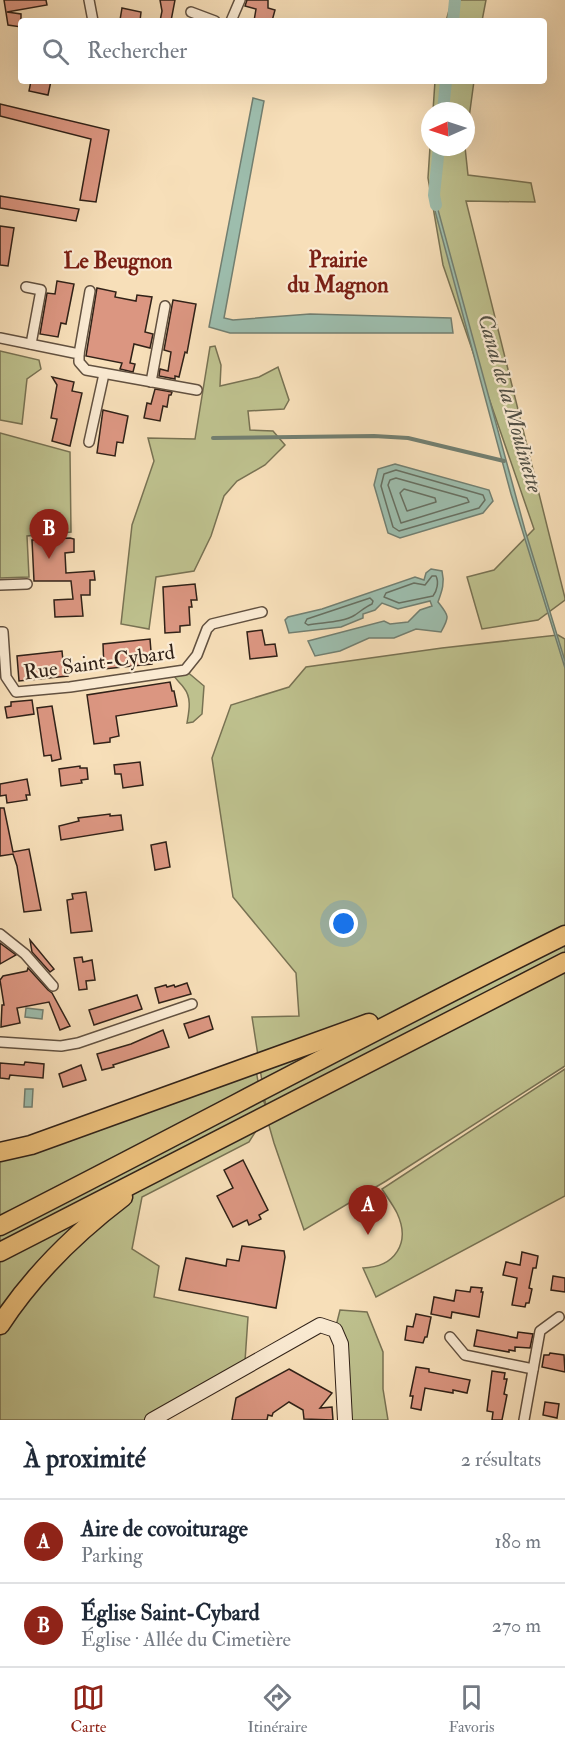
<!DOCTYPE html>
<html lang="fr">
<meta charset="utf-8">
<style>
:root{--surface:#fff;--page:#f6f6f7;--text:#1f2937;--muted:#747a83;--line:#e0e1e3;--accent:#8f2418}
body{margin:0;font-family:"IM FELL Double Pica",serif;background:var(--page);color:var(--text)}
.compass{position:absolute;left:421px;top:102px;width:54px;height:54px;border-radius:50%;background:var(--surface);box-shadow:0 6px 24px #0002;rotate:267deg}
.you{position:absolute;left:344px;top:924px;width:21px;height:21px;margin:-15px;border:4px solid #fff;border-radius:50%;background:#1a73e8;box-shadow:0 0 0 9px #1a73e833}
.badge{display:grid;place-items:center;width:39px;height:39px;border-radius:50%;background:var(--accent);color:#fff;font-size:20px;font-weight:700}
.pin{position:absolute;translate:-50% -50px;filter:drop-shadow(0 2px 3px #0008)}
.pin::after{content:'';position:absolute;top:32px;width:21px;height:18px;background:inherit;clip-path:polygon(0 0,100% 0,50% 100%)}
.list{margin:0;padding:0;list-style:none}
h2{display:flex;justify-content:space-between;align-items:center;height:78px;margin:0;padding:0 24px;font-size:26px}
h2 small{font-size:20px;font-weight:400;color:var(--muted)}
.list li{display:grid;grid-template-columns:39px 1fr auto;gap:18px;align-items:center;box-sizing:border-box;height:84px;padding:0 24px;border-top:2px solid var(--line)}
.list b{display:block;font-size:22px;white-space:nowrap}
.list p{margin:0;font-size:20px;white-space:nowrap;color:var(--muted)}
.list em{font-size:20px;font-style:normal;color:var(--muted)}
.icon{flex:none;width:33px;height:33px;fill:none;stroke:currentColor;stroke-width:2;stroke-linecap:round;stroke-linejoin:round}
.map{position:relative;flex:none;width:565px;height:1420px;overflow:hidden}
.search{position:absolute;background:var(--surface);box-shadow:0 6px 24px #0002;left:18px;right:18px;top:18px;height:66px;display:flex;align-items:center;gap:15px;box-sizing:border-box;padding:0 21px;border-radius:6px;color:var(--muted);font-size:22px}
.sheet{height:246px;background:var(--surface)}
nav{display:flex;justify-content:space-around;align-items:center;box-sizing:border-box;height:84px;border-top:2px solid var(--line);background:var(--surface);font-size:16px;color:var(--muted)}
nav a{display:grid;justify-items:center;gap:3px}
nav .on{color:var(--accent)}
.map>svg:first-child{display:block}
</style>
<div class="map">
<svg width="565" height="1420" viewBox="0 0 565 1420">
<rect width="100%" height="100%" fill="#f7dfb9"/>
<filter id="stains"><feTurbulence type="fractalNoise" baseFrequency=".00333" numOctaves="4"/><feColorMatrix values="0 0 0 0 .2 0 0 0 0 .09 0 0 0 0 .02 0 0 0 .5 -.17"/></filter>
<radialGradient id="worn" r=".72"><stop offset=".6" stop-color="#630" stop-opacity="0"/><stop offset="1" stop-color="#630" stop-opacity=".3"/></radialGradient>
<g fill="#bec18e" stroke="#787253" stroke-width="1.5">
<path d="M452 0H486L482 21H446Z"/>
<path d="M435 81H474L466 140V111H433Z"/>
<path d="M430 147H465L468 175 531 183 535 202 466 201 565 598V600L538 620 482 629 467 577 494 570 534 529 443 265 428 178Z"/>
<path d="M215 346 221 365 220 386 259 377 278 367 289 400 284 409 248 411 250 430 273 431 285 445 265 465 237 481 224 496 211 536 194 571 156 577 149 629 121 624 132 525 154 461 148 438 195 439 210 347Z"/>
<path d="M0 351 39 360 41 369 27 379 22 424 0 420Z"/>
<path d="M0 433 70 452 71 532 27 536 29 577 0 578Z"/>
<path d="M558 635 565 639V1066L386 1181 304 1230 274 1143 266 1115 249 1142 142 1197 132 1249 159 1266 154 1297 248 1317 245 1361 150 1420H0V1152L255 1065 260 1092 266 1107 252 1017 299 1016 296 973 233 897 212 758 231 705 289 687 306 667 442 648Z"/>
<path d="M185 670 204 686 202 714 193 722 187 723C189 711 192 698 184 688 180 682 175 680 172 672Z"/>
<path d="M565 1069V1196L376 1297 363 1268C395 1267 411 1243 397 1213 393 1205 387 1197 382 1189Z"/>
<path d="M340 1310 367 1312 383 1352V1389L388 1420H345L335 1330Z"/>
</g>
<g fill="#9dbdad" stroke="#727f71" stroke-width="1.5">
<path d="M253 98 264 101 224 318 233 320 310 314 451 318 453 333H230L209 327Z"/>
<path d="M436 147H439L434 195 525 530 565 661V668L511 494 431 196Z"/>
<path d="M395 464 489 490 493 501 483 513 400 538 388 533 374 485 378 469Z"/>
<path d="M431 569 442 571C445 583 442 591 438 602 449 616 450 616 441 632L416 629 394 638H369L340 651 315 656 308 641 384 621 390 624 408 622 420 610 432 606 430 601 398 609 382 603 375 610 363 614V618L341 627 289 633 285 620 288 617 322 609 415 577 424 580 426 573Z"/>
<path d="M26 1008 43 1010 42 1019 25 1017Z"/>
<path d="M25 1089H33L32 1107H24Z"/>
</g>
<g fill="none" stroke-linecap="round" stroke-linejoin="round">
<g stroke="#677062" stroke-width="1.5">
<path d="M396 470 483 495 485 500 479 508 399 531 393 527 381 486 384 474Z"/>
<path d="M396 478 467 498 469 502 401 523 388 485 390 480Z"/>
<path d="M404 489 435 498 436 502 407 511 400 493Z"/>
<path d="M432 576H436C439 582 437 591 433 596L399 603 384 597 386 593 414 583 425 585Z"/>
<path d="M370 598 373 601 372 604C365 607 361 611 355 615 342 623 323 622 308 625L305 623 307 619Z"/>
</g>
<path stroke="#727f71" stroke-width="4" d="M213 438 374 436 408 438 504 461"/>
<g stroke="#9dbdad" stroke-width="12">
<path d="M453 21 455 0"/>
<path d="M443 111 446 81"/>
<path d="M436 205 434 195 439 147"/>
</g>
</g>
<g fill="#db9681" stroke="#312218" stroke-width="1.5">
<path d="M4 0H46L47 5 7 12 21 14V27L8 25Z"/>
<path d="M160 0H175L171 21H160L162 11Z"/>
<path d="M247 0H268V8L275 10 272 21H254L256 9 245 6Z"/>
<path d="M122 8 141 12 140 21 120 20Z"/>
<path d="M31 81H51L48 95 29 91Z"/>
<path d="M0 104 109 130 96 202 80 200 91 139 0 116Z"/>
<path d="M0 196 79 209 76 221 0 208Z"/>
<path d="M0 226 14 228 8 266 0 265Z"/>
<path d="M57 281 74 284 66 324 61 323 58 337 40 334 47 293 55 294Z"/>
<path d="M97 288 116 292 115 297 136 301 137 295 152 297 145 332 153 334 150 348 134 344 130 363 135 364 133 372 120 369 122 363 86 356Z"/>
<path d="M173 300 196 304 187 353 185 352 179 377 175 376V379L159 376 160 369 168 371 171 352 164 350Z"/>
<path d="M52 377 74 382 72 391 82 393 70 446 52 441 57 419 51 418 57 385Z"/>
<path d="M155 389 172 392 171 395H169L167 407 163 406 160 421 144 418 147 403 151 404Z"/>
<path d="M103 410 128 416 123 443 117 442 115 456 97 453Z"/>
<path d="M70 538 74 539V552L65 553 66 573 94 571 95 580H90V595H81L83 616 55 617 54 600 73 599 71 581H34L32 540Z"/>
<path d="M195 584 197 600H191L192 607H189L190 625 180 626V632L165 633 163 587Z"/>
<path d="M262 630 265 645 275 644 277 656 250 659 247 632Z"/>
<path d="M150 639 152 664 104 669 103 644Z"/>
<path d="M62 651 63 661 66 660 68 676 19 681 17 656Z"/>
<path d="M170 682 172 691H174L177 706 116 716 119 736 110 738V742L94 744 87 695Z"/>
<path d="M32 700 34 714 7 718 5 707 11 706V702Z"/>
<path d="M52 706 61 759 52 761 51 755 44 756 37 708Z"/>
<path d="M140 762 143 785 123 788 121 774H115L114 765Z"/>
<path d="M80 766V768H87L88 779 81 780 82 783 61 786 59 769Z"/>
<path d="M27 779 30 795H26L27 800 7 803 6 795 0 796V784Z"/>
<path d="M0 808H4L13 852 29 849 41 910 24 912 17 866 13 854 0 856Z"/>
<path d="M110 814V816L121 815 123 830 61 840 59 826 79 821 78 818Z"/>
<path d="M166 842 170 867 155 870 151 845Z"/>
<path d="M86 892 92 931 71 933 67 900 73 899 72 894Z"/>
<path d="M30 940 54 969 50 972 32 952Z"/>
<path d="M0 943 16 955 0 964Z"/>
<path d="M82 957 83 962 92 960 95 980 86 981 87 989 79 990 74 958Z"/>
<path d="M28 968 48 990 52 993 70 1026 60 1030 49 1002 17 1008 20 1023 1 1027 2 1005H4L0 980 3 976 27 971Z"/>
<path d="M187 983 191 994 159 1003 155 988 166 985 167 987 174 985 175 987Z"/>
<path d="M137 995 142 1009 94 1025 89 1010Z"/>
<path d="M209 1016 213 1029 189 1038 184 1024Z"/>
<path d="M163 1030 169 1047 113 1065 114 1067 102 1070 97 1054 131 1044Z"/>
<path d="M25 1062 44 1064 43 1078 10 1075 9 1079 0 1078V1063L24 1065Z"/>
<path d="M81 1065 86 1080 63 1087 59 1074Z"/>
<path d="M243 1160 268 1210 259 1215 261 1219 249 1225 247 1220 233 1227 217 1196 233 1188 224 1170Z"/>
<path d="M242 1246 284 1251 285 1257 276 1308 179 1290 186 1258 226 1266 227 1259 239 1261Z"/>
<path d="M522 1252 538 1256 536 1268H533L529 1288 532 1289 529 1303H526L525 1307 512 1305 517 1278 503 1275 506 1262 520 1265Z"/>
<path d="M553 1276 565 1278V1292L551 1290Z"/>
<path d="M471 1287 482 1288 481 1292H483L479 1317 452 1312 451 1318 431 1314 434 1297 454 1301 456 1290 470 1292Z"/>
<path d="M416 1314 431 1317 427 1337H425L423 1343 405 1340 407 1326 413 1327Z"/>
<path d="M477 1330 517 1338 518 1332 533 1334 530 1348 515 1347V1351L509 1350V1352L474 1346Z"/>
<path d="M550 1353 564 1355 565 1372 542 1367 544 1355H549Z"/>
<path d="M416 1367 429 1369V1372L470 1380 467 1393 453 1390V1393L425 1388 421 1410 411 1408 413 1396H410Z"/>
<path d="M289 1369 332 1393 320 1408 332 1407 333 1420 304 1419 303 1410 289 1402 273 1413 272 1416 268 1415 267 1420H232L236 1398Z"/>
<path d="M492 1371 505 1373 504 1379H507L504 1394 507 1395 502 1420H492L493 1412 487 1411Z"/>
<path d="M545 1402 559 1404 557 1418 543 1415Z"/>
</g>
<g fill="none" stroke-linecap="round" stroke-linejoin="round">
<g stroke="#625140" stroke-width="12">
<g id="street">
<path d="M89 0 93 21"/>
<path d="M191 12 215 21"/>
<path d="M231 21 240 0"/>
<path d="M26 287 41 290 31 344"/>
<path d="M0 338 79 354V362L86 370 197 390"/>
<path d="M79 354 90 291"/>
<path d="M151 382 165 306"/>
<path d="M89 442 104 374"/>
<path d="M0 585 27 584"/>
<path d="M0 632H3L6 677 16 692 70 687 185 670 197 655 207 629 212 624 262 612"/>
<path d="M0 934 25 954 53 986"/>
<path d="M0 1042 61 1046 78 1043 192 1004"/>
<path d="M450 1337 465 1355 533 1369"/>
<path d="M524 1420 540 1331 559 1317"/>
</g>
</g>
<g stroke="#312218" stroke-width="16">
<path id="secondary" d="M152 1420 320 1325 335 1330 341 1344 345 1420"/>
</g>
<g stroke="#312218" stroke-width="21">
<g id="highway">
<path d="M0 1152 31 1145 369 1023"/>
<path d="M0 1226C189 1130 375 1029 565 935"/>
<path d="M0 1252 565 962"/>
<path d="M0 1325C32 1276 77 1232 123 1197"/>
</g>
</g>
<use href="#street" stroke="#faead2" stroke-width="9"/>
<use href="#secondary" stroke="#faead2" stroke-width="14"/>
<use href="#highway" stroke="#ecc07c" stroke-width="18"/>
</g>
<g text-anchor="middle" stroke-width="4.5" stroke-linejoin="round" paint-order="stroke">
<g font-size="21" fill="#312218" stroke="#faead2">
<text transform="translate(99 662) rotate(-8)" y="7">Rue Saint-Cybard</text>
</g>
<g font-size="22" font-weight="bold" fill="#7a1f14" stroke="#faead2">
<text x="338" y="267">Prairie<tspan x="338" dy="25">du Magnon</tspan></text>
<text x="118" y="268">Le Beugnon</text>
</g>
<g font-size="22" font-style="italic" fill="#515045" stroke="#faead2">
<text transform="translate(511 403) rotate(74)" y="8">Canal de la Moulinette</text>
</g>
</g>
<rect width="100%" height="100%" filter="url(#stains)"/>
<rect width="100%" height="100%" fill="url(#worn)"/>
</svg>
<svg class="compass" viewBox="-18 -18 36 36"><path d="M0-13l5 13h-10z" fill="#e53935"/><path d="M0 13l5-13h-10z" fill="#747a83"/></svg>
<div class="you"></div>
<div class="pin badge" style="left:368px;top:1235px">A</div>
<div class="pin badge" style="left:49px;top:559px">B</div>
<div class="search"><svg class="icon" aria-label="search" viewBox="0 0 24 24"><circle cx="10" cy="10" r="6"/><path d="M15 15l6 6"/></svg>Rechercher</div>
</div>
<section class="sheet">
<h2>À proximité<small>2 résultats</small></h2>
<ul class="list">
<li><span class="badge">A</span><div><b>Aire de covoiturage</b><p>Parking</p></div><em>180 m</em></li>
<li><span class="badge">B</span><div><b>Église Saint-Cybard</b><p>Église · Allée du Cimetière</p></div><em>270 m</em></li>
</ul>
</section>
<nav>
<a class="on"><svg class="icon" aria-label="map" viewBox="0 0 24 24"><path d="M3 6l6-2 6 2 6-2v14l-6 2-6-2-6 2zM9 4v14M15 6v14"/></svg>Carte</a>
<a><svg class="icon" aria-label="directions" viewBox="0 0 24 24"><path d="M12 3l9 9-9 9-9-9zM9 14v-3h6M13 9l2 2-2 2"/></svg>Itinéraire</a>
<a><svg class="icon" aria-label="saved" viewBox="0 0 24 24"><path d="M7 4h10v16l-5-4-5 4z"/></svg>Favoris</a>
</nav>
